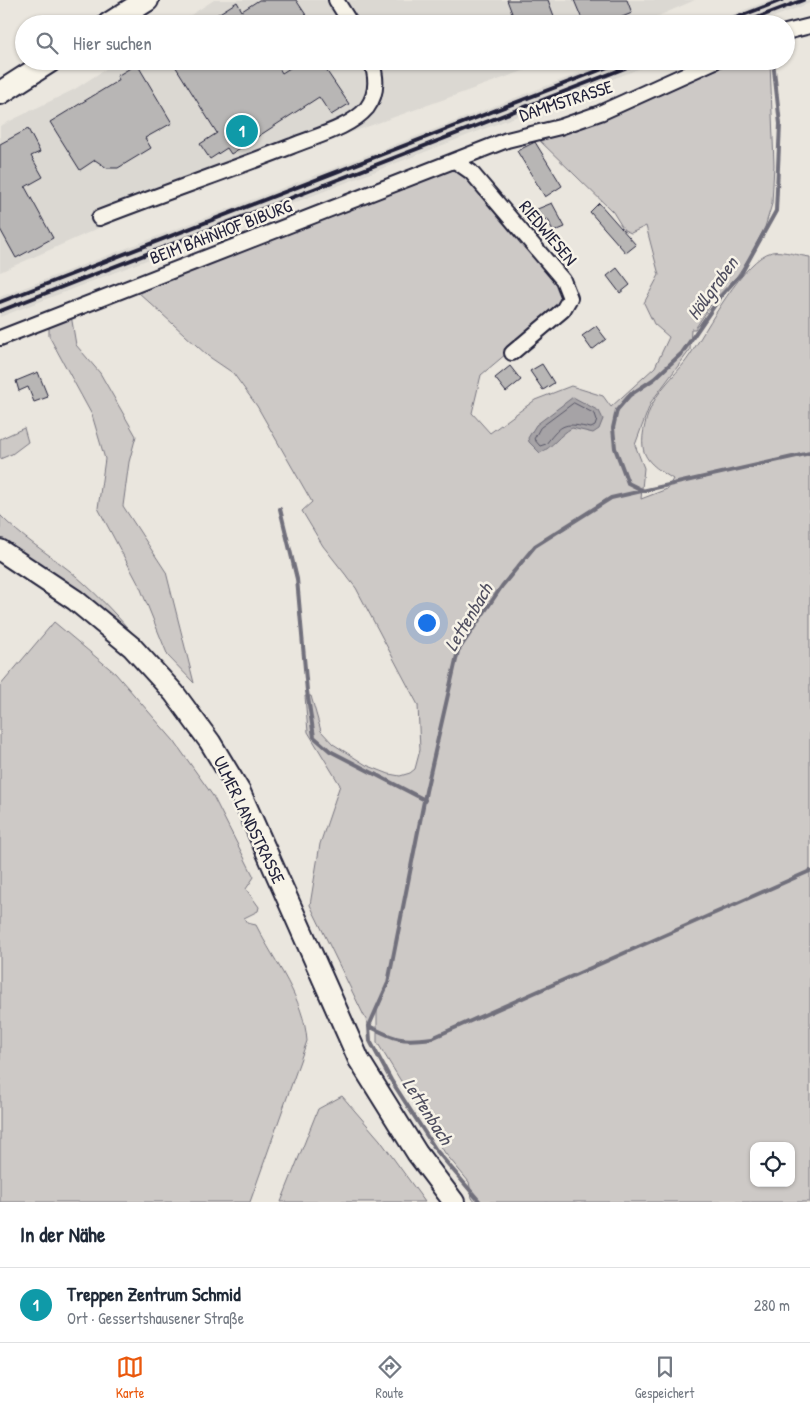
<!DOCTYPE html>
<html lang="de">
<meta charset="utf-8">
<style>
:root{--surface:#fff;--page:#f2f2f3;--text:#1f2937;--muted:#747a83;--line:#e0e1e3;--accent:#ea580c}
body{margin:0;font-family:"Patrick Hand",sans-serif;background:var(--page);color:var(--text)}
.controls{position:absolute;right:15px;bottom:15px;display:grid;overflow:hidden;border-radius:10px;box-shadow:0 1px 4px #0004}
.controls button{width:45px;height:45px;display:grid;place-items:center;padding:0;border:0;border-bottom:1px solid var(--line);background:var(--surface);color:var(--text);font:25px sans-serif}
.you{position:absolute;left:426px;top:622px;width:18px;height:18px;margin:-12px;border:4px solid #fff;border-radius:50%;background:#1a73e8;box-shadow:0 0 0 8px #1a73e833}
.badge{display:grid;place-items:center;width:32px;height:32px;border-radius:50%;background:var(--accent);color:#fff;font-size:16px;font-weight:700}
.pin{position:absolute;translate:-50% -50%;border:2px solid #fff;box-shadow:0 1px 5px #0006}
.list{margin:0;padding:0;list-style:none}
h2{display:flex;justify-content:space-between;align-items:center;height:65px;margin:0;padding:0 20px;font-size:21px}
h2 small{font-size:16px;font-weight:400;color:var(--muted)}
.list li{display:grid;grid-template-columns:32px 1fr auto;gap:15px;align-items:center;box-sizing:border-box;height:75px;padding:0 20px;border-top:1px solid var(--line)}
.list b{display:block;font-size:19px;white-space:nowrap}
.list p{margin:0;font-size:16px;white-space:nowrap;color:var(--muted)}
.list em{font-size:16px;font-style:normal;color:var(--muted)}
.icon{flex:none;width:28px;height:28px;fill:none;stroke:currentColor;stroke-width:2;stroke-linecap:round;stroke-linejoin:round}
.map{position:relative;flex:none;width:810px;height:1202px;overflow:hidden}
.search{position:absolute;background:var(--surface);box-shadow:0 1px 4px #0004;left:15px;right:15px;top:15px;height:55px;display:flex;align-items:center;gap:12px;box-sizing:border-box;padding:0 18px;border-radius:28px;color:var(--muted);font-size:19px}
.sheet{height:140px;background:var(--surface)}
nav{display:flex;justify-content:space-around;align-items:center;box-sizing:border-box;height:70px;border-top:1px solid var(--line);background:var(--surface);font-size:14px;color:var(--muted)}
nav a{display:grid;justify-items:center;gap:2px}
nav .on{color:var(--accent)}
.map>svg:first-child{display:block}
</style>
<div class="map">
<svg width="810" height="1202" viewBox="0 0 810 1202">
<rect width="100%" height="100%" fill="#eae6de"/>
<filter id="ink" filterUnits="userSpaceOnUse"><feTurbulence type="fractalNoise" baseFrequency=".02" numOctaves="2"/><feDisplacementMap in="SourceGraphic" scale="10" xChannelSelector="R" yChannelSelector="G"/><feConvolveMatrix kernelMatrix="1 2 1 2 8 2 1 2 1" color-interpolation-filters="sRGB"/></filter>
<g filter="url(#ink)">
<g fill="#dbd8d2">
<path d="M214 0H695L640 24H177Z"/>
<path d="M770 0H810V3L756 24H708Z"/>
<path d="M118 61H551L344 135 101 227 0 272V126L75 89Z"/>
<path d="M611 61H659L0 317V297Z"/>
</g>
<g fill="#cdc9c6" stroke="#787680" fill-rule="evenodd">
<path d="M735 61 770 62 774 165 772 204 765 227 750 256 737 276 714 300 695 329H691L690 350 651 402 635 445 644 468 641 499 667 489 673 479C661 471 645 463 643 447 641 434 647 414 653 403 662 385 680 371 690 355 706 331 744 258 772 252 783 250 800 256 810 257V1202H475L472 1198 469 1182 445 1153 377 1042V1010L369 1026 310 905 320 844 340 785 308 732 305 696H311L321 731 333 744 366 765 389 774 400 776 410 773 415 769 420 750 418 705 356 588 323 546 302 511 312 502 257 406 233 373 208 356 138 292 158 284 169 274 453 167 462 171 557 277 564 299 556 312 481 375 472 413 490 433 535 400 571 386 603 396 611 407 655 367 669 337 654 324 644 303 659 275 646 226 631 233 624 230 613 212 537 138C607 122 669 90 735 61ZM754 1146H791V1183H754Z"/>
<path d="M71 315 76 345 100 373 136 436 129 462 123 506 166 572 194 683 168 656 140 587 98 508 105 459 92 415 49 336V324Z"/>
<path d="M24 428 28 442 12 454 0 459V439Z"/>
<path d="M0 515C21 537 46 552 70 571 93 590 113 611 133 634L92 600 0 539Z"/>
<path d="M54 622 115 673 174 741 213 796 254 877 246 889 259 907 258 911 244 918 247 923 256 925C275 963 304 998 307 1041L250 1202H0V686Z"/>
<path d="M342 1096 380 1140 425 1202H281L318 1109Z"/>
</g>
<path fill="#a6a3a6" stroke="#716f7b" d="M573 397 599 411 603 419 599 429 593 433 572 428C559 435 553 447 540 453L529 442 528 438 536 425Z"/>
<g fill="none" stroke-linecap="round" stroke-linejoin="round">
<path stroke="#575666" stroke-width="1" d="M574 403 595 414 597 420 595 426 591 428C565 423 563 422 546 444L540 446 534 439 540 428Z"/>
<g stroke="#716f7b" stroke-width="4">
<path d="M644 491 628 483 615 448 613 428 617 410 630 395 654 379 682 353 721 296 741 274 776 211 780 124 773 61"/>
<path d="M280 509 297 579 307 691 314 737 330 751 425 800"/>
<path d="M369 1026C396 1040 402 1042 432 1038L810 871"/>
<path d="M480 1202 436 1150 391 1080 370 1041 369 1026 388 983 426 791 458 651 502 586 535 546 611 498 810 453"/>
</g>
</g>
<g fill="#b8b6b5" stroke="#22223b">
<path d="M259 0H296L312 24H202L237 2 242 11Z"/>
<path d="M507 0H548L557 24H516Z"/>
<path d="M574 0H627L632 13 605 24H584Z"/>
<path d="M172 61H275L282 73 301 61H320L349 104 331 115 319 97 231 154 227 148 210 159 200 144 217 133Z"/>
<path d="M137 64 172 123 145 138 151 148 118 168H107L95 160 80 170 50 122 119 80 117 76Z"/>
<path d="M28 129 40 152 31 156 43 177 25 187 53 238 16 258 0 229V144Z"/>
<path d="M535 142 562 186 545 197 517 151Z"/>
<path d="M552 203 565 227 553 232 548 219 540 222 535 210Z"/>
<path d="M599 203 636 245 626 253 590 212Z"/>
<path d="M617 268 630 285 620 293 607 276Z"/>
<path d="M596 326 606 339 592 350 582 336Z"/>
<path d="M542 364 554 383 543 390 530 371Z"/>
<path d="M510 366 521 380 506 392 495 378Z"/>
<path d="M38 372 48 397 34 402 28 387 19 391 16 381Z"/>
</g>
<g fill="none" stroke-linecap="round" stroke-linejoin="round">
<g stroke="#22223b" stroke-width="18">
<g id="minor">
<path d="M336 0 351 24"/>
<path d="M786 32 810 26"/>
<path d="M455 161 471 172 563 280 570 298 563 310 512 353"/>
<path d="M99 218C163 193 228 171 292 146 316 136 350 128 367 108 378 93 377 77 371 61"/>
<path d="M0 338 507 140 560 127 600 113 715 61"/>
</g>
</g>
<g stroke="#22223b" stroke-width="24">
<path id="secondary" d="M0 550 75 600 132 647 174 693 210 742 240 792 359 1060 417 1153 454 1202"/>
</g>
<g stroke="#22223b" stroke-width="26">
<g id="primary">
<path d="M109 24 147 0"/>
<path d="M0 93 50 61"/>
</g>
</g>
<use href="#minor" stroke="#f7f3e8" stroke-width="14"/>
<use href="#secondary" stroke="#f7f3e8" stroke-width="20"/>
<use href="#primary" stroke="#f7f3e8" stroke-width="22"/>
<g stroke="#22223b" stroke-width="4">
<path d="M720 24 782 0"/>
<path d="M741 24 803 0"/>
<path d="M0 302 623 61"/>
<path d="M0 311 643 61"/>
</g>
</g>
</g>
<g text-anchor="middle" stroke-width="5" stroke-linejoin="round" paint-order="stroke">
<g font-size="18" fill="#22223b" stroke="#f7f3e8">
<text transform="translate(566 101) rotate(-18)" y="6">DAMMSTRASSE</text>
<text transform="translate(221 232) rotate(-21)" y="6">BEIM BAHNHOF BIBURG</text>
<text transform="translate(548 233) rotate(50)" y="6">RIEDWIESEN</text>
<text transform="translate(249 820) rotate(64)" y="6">ULMER LANDSTRASSE</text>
</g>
<g font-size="19" font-style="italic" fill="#504f60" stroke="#f7f3e8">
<text transform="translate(712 288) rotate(-54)" y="7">Höllgraben</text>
<text transform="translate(468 617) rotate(-59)" y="7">Lettenbach</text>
<text transform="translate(428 1111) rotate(57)" y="7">Lettenbach</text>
</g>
</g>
</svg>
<div class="controls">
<button><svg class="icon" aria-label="locate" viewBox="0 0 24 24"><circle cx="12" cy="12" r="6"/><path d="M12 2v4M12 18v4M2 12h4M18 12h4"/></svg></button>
</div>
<div class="you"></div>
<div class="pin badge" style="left:242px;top:131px;background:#0f9aa8">1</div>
<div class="search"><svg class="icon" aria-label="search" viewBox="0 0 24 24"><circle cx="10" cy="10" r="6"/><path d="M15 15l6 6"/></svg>Hier suchen</div>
</div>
<section class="sheet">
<h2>In der Nähe<small></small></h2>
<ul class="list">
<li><span class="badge" style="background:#0f9aa8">1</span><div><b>Treppen Zentrum Schmid</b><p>Ort · Gessertshausener Straße</p></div><em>280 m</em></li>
</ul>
</section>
<nav>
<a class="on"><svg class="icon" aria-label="map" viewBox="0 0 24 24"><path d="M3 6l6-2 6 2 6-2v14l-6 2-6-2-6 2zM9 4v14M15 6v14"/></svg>Karte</a>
<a><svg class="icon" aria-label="directions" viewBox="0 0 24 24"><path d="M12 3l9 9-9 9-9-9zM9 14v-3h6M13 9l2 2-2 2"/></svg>Route</a>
<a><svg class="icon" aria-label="saved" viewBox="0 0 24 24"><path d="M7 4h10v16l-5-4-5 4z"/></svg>Gespeichert</a>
</nav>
